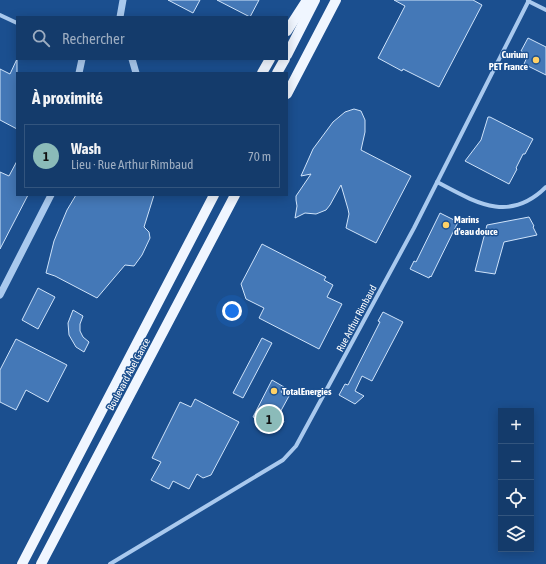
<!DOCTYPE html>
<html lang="fr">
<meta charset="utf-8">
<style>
:root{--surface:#143b6b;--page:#214673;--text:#f1f3f6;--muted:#9dadc1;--line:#33557e;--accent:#8bbbb9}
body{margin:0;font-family:"Asap Condensed",sans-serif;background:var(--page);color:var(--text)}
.controls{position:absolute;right:12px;bottom:12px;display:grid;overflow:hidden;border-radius:0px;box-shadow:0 2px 10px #0003}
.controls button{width:36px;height:36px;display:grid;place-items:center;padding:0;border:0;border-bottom:1px solid var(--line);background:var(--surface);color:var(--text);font:20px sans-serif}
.you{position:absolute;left:232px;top:311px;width:14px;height:14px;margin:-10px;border:3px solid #fff;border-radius:50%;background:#1a73e8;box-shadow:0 0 0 6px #1a73e833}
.badge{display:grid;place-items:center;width:26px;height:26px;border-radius:50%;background:var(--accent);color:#111;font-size:13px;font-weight:700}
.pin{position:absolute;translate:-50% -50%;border:2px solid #fff;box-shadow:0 1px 4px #0006}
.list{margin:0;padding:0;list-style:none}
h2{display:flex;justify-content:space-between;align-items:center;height:52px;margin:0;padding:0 16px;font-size:17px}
h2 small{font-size:13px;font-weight:400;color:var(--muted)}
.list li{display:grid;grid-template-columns:26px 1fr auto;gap:12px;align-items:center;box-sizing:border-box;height:64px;margin:0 8px 8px;padding:0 8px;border:1px solid var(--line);border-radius:0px}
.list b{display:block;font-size:15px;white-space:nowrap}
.list p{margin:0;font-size:13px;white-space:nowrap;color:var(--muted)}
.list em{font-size:13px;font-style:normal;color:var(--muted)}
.icon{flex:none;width:22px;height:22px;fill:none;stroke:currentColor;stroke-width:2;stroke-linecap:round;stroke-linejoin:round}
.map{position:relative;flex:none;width:546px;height:564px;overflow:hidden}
.search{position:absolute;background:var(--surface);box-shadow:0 2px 10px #0003;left:16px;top:16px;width:272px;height:44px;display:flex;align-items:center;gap:10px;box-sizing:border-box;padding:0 14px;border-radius:0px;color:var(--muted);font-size:15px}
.panel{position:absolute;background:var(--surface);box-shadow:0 2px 10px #0003;left:16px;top:72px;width:272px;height:124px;border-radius:0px}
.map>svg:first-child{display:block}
</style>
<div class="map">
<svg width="546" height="564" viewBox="0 0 546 564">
<rect width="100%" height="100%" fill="#1b4f8f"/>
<g fill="#4478b7" stroke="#cfe3fa">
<path d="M168 0H200L193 13Z"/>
<path d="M217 0H259L250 17Z"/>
<path d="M394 0H473L482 5 439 87 403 69 402 71 378 58 405 6Z"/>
<path d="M528 38 546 47V75L524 64 528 55 521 51Z"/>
<path d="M17 59V129L0 120V69L10 74Z"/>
<path d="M354 109 361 111 365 120V132L361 150 411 176 376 243 346 228 349 214 348 209 341 185 330 205 326 210 316 214 305 213 295 218 297 206 296 200V196L311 174 301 176 313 149 333 122 345 112Z"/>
<path d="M488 117H490L533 139 525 154H523L516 168 517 169 509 184 465 161 481 140Z"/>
<path d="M17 161V195H28L0 249V172L9 176Z"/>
<path d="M76 195H154L144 227 149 232 150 238 142 255 134 266 125 265 97 298 55 276 46 273 54 241 67 210Z"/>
<path d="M440 213 458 222 431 277 430 276 429 278 410 269 414 261 416 262Z"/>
<path d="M529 217 534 226 533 227 537 235 504 242 495 274 475 271 487 225Z"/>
<path d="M262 244 326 277 324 280 333 285 327 297 342 304 319 349 259 318 264 308 246 299 241 284Z"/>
<path d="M38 288 55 297 38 329 22 320Z"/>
<path d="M73 310 83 316 80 324V331L83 337 89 342 84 352 76 347 69 335 68 323Z"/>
<path d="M383 312 403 322 372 381 362 376 355 391 364 396 355 404 339 395 345 384 348 385 380 322 378 321Z"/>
<path d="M262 338 272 343 243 398 233 393Z"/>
<path d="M16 339 67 365 48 402 26 390 16 410 0 402V370Z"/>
<path d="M272 380 284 387 281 392 289 396 277 418 284 421 279 430 253 417Z"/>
<path d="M195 399 239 422 211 475 203 478 197 474 189 489 173 481 169 489 151 480 161 462 152 458 180 402 191 407Z"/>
</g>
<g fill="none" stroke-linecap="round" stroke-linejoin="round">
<g stroke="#a9c9ee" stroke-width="4">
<path d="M528 1 546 10"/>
<path d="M0 15 17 23"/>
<path d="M437 182C475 202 509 224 546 187"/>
<path d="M110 564 283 460 296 446 414 228 529 0"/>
</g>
<g stroke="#a9c9ee" stroke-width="7">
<path d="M120 17 123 0"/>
<path d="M132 59 136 73"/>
<path d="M79 73 82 59"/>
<path d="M0 295 51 195"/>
</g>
<g stroke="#f0f6ff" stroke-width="10">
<path d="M287 31 307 0"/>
<path d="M287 55 315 0"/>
<path d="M262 73 270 59"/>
<path d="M277 73 285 59"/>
<path d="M287 94 336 0"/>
<path d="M22 564 214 195"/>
<path d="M41 564 235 195"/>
</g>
</g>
<g fill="#ffd166" stroke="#1b4f8f" stroke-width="1.5">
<circle cx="536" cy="60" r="4"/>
<circle cx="446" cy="225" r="4"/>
<circle cx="274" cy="391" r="4"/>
</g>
<g text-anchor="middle" stroke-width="3" stroke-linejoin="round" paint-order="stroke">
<g font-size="10" font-weight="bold" fill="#fff" stroke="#1b4f8f" text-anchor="start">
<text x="528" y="58" text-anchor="end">Curium<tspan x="528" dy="12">PET France</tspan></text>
<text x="454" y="223">Marins<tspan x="454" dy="12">d'eau douce</tspan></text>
<text x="282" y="395">TotalEnergies</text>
</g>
<g font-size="10" fill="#fff" stroke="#1b4f8f">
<text transform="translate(356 318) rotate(-62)" y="4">Rue Arthur Rimbaud</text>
<text transform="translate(128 374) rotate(-62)" y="4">Boulevard Abel Gance</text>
</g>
</g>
</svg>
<div class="controls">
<button>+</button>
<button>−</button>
<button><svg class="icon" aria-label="locate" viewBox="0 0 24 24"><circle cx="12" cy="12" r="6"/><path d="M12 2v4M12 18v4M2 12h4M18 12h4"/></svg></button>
<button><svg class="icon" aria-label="layers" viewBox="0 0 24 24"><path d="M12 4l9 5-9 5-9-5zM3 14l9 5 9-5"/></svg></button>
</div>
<div class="you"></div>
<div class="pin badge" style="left:269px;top:419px">1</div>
<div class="search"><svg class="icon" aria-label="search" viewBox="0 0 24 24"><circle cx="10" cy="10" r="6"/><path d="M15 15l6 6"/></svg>Rechercher</div>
<section class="panel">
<h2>À proximité<small></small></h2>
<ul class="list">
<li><span class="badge">1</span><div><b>Wash</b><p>Lieu · Rue Arthur Rimbaud</p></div><em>70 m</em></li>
</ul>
</section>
</div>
